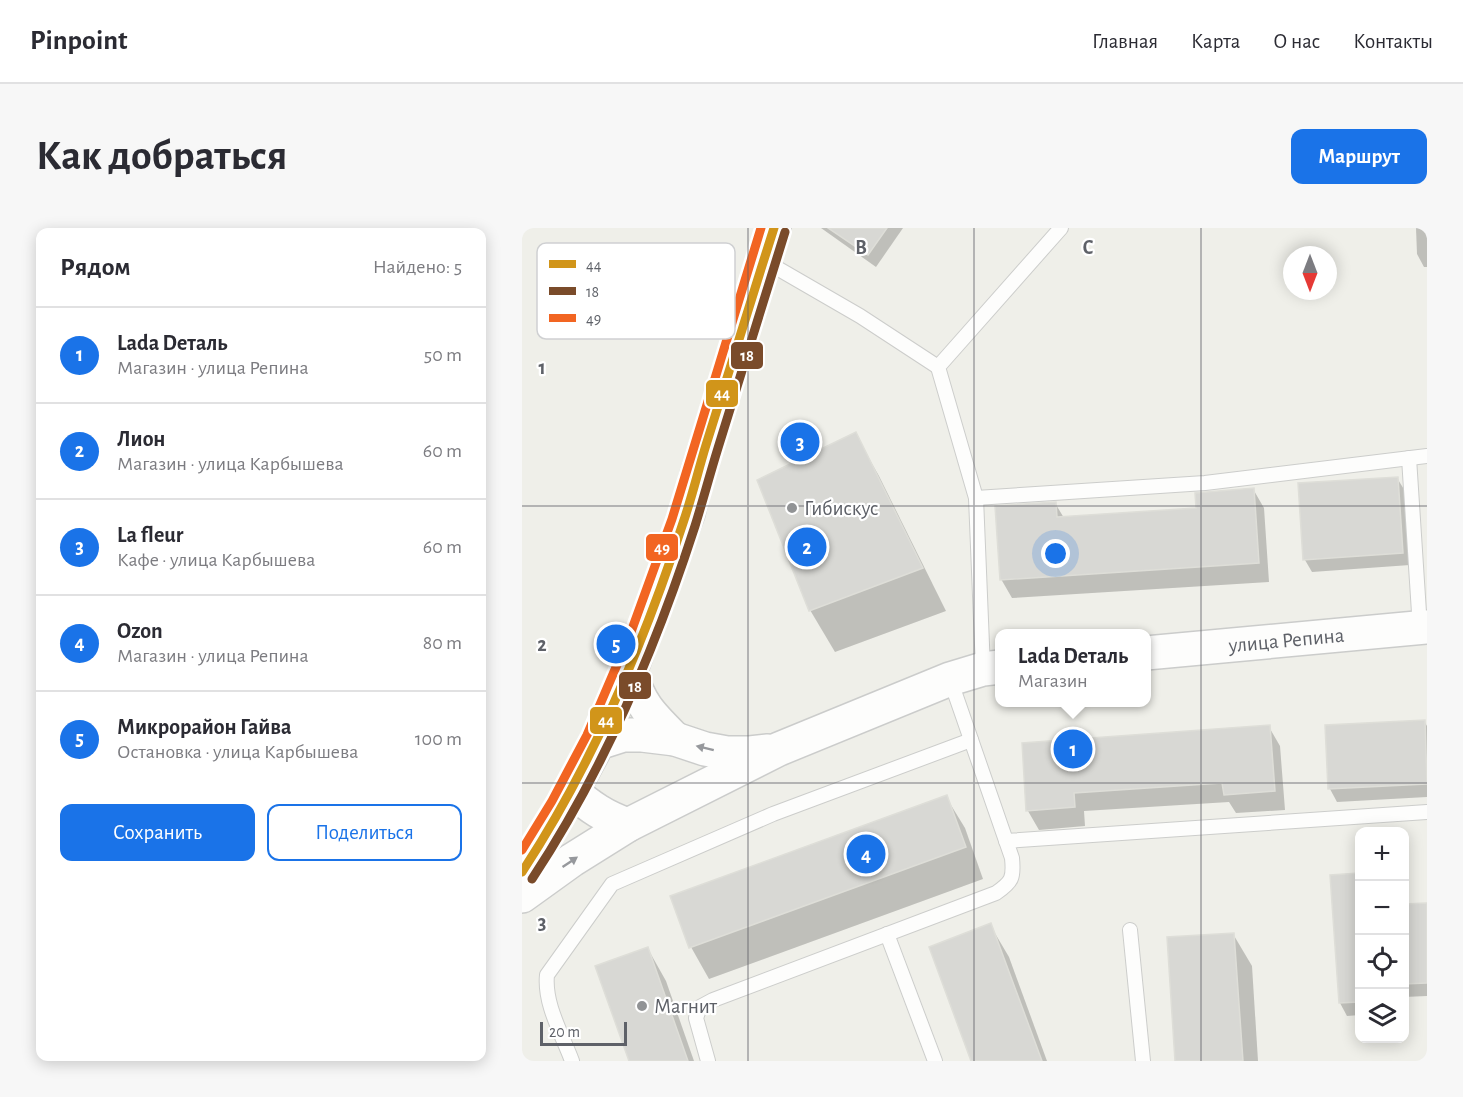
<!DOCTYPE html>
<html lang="ru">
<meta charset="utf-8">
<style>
:root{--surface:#fff;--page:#f7f7f7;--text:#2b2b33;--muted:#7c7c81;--line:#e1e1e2;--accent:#1a73e8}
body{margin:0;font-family:"Alegreya Sans",sans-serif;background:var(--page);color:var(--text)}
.controls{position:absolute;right:18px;bottom:18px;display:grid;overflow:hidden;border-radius:12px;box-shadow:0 3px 15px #0003}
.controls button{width:54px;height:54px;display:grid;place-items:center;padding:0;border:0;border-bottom:2px solid var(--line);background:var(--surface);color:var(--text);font:30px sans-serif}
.compass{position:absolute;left:761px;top:18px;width:54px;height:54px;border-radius:50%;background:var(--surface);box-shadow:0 3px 15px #0003;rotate:180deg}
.scale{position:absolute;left:18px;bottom:15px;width:87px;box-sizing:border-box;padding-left:6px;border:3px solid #5e6168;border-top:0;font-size:16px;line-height:21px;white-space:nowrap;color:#5e6168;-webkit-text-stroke:4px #fff;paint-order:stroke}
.you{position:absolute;left:534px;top:326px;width:21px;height:21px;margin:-15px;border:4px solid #fff;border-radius:50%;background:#1a73e8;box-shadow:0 0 0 9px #1a73e833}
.badge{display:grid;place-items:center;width:39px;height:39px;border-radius:50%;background:var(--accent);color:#fff;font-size:20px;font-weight:700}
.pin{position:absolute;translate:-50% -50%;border:3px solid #fff;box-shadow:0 2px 6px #0006}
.popup{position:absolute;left:473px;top:401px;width:156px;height:78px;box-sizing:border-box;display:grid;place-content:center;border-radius:12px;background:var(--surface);filter:drop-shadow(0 2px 4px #0005);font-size:20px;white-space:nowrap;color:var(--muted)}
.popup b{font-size:22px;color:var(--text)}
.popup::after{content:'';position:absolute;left:50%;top:100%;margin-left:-12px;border:12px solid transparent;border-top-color:var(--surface)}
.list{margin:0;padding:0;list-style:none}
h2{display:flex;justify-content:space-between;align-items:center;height:78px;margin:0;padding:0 24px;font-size:26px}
h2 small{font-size:20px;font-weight:400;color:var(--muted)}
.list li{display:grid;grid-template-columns:39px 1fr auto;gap:18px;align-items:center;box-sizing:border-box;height:96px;padding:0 24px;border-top:2px solid var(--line)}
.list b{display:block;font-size:22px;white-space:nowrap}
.list p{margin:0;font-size:20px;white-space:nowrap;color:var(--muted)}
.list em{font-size:20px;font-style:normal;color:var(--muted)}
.actions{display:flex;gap:12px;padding:18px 24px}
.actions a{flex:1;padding:14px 0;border:2px solid var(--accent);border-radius:12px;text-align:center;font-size:21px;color:var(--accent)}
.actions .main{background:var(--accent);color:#fff}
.icon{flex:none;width:33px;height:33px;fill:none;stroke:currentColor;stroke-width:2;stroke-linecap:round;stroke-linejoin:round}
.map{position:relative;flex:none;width:905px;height:833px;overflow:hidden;border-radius:12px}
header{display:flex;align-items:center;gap:36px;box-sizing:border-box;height:84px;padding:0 30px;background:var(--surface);border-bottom:2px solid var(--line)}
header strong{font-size:28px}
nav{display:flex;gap:33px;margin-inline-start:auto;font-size:21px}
.intro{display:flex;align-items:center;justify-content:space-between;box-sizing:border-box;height:144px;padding:0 36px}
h1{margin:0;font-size:42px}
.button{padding:15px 27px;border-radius:12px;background:var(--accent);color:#fff;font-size:21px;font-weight:700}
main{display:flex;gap:36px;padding:0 36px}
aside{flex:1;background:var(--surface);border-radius:12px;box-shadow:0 3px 15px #0003}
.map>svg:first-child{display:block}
</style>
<header>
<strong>Pinpoint</strong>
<nav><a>Главная</a><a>Карта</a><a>О нас</a><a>Контакты</a></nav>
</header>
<div class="intro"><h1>Как добраться</h1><a class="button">Маршрут</a></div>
<main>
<aside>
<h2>Рядом<small>Найдено: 5</small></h2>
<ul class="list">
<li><span class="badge">1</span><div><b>Lada Dеталь</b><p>Магазин · улица Репина</p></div><em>50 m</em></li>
<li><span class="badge">2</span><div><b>Лион</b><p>Магазин · улица Карбышева</p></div><em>60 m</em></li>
<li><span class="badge">3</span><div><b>La fleur</b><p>Кафе · улица Карбышева</p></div><em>60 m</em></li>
<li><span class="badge">4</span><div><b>Ozon</b><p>Магазин · улица Репина</p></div><em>80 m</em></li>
<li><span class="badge">5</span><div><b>Микрорайон Гайва</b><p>Остановка · улица Карбышева</p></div><em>100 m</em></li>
</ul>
<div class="actions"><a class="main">Сохранить</a><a>Поделиться</a></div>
</aside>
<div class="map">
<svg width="905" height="833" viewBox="0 0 905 833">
<rect width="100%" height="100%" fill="#efefe9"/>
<g fill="#0003">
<path d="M299 0H381L354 39Z"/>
<path d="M894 0H905V39H902L895 26Z"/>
<path d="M333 206 357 248 424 383 313 424 288 382Z"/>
<path d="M875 250 883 263 888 337 790 344 783 332Z"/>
<path d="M731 261 742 280 747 354 490 370 479 351 533 275 542 290 676 281Z"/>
<path d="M902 493 905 498V569L815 574 808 561 804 498Z"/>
<path d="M747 499 758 518 763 582 714 585 707 574 562 583 563 598 517 602 506 583 501 516Z"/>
<path d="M424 569 443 600 461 651 187 751 169 719Z"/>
<path d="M838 646V787L825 788 818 775 810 648Z"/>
<path d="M905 677V768L882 769V678Z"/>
<path d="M468 697 487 729 525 833H451Z"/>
<path d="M711 706 730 738 736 833H654Z"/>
<path d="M126 721 144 753 172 833H108Z"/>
</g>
<g fill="#d8d8d4" stroke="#deded8" stroke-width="1.5">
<path d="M306 0H365L346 27Z"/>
<path d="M334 204 401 340 287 383 235 252Z"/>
<path d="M876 249 881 325 781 332 776 255Z"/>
<path d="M732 260 737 335 478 352 473 278 534 274 535 289 674 280 673 265Z"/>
<path d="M903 492 905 556 806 561 803 497Z"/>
<path d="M748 497 753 563 702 567 700 555 552 565 553 579 504 583 500 515Z"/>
<path d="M425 567 444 619 167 720 148 668Z"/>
<path d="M837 645V774L817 775 808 647Z"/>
<path d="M905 675V755L882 756V676Z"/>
<path d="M469 695 520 833H449L407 719Z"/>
<path d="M712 705 721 833H653L645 709Z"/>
<path d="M126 719 166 833H107L73 738Z"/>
</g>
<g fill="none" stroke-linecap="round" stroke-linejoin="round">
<g stroke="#cccdcb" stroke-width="16">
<g id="service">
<path d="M241 35 255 40 338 88 416 139"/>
<path d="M887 230 898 400"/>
<path d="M454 270 683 255 905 228"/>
<path d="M461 441 454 270 416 139 539 0"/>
<path d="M484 613 905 584"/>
<path d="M608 702 621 833"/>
<path d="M365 706 413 833"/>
<path d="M50 833C40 806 22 776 25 747L90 656 251 586 449 512"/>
<path d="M186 833 174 790 178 779 191 772 474 665C490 654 492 650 490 630L428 451"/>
</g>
</g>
<g stroke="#cccdcb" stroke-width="36">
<g id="tertiary">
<path d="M108 444C118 477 129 487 153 511"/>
<path d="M76 515 108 444 166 285 175 247 252 0"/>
</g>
</g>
<g stroke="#cbcccb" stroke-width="36">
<g id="secondary">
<path id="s1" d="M624 425 905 399"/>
<path d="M50 563C68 579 83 589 106 597"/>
<path d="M0 644 50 563 76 515 101 507H120L153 511 183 521 205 525H228L246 523"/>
<path d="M0 668 50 632 106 597 257 521 428 451 461 441 478 439"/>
</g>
</g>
<use href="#service" stroke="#fdfdfc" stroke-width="14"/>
<use href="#tertiary" stroke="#fdfdfc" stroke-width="33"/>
<use href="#secondary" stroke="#fdfdfc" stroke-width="33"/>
<g stroke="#fff" stroke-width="14">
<path id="bus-1" d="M0 644C71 536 121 418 161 295 170 269 176 243 184 217 207 144 229 72 252 0"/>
</g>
<g stroke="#fff" stroke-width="14">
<path id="bus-2" d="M10 651C82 542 133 422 173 298 181 272 188 246 196 220 219 148 241 76 263 4"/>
</g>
<g stroke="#fff" stroke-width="14">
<path id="bus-3" d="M0 622 30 573 65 507 109 404 150 291 239 0"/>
</g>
<use href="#bus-1" stroke="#d1951a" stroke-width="9"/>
<use href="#bus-2" stroke="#7a4b2a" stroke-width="9"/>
<use href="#bus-3" stroke="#f26522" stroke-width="9"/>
</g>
<defs><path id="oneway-solid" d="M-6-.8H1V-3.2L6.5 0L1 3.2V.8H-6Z" transform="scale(1.5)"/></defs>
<g fill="#96989c">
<use href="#oneway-solid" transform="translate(183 520) rotate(-166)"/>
<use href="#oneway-solid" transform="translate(48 634) rotate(-34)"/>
</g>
<path fill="none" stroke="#5e6168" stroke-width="1.5" stroke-opacity="0.55" d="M226 0V833M452 0V833M679 0V833M0 278H905M0 555H905"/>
<g fill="#919395" stroke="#fff" stroke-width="2">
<circle cx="270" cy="280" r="6"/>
<circle cx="120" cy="778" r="6"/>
</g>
<g text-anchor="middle" stroke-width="4.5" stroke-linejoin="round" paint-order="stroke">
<g font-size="21" fill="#5e6168" stroke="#fff" text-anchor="start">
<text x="282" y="287">Гибискус</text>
<text x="132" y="785">Магнит</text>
</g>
<g font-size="21" fill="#5e6168" stroke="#fff">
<text dy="7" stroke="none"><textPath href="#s1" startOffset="141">улица Репина</textPath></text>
</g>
</g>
<rect x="15" y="15" width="198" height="96" rx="9" fill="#fff" stroke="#cfd0d2" stroke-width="1.5"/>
<rect x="27" y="32" width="27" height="8" fill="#d1951a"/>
<rect x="27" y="59" width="27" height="8" fill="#7a4b2a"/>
<rect x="27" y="86" width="27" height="8" fill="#f26522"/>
<g font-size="16" fill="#5e6168">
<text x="64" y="42">44</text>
<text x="64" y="69">18</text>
<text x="64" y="96">49</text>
</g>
<g font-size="20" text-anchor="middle" font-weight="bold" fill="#5e6168" stroke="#fff" stroke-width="4.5" stroke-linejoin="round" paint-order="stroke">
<text x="339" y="26">B</text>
<text x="566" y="26">C</text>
<text x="20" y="146">1</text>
<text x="20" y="423">2</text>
<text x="20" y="701">3</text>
</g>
<g stroke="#fff" stroke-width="2">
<rect x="208" y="113" width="34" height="29" rx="6" fill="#7a4b2a"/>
<rect x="183" y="151" width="34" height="29" rx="6" fill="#d1951a"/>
<rect x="123" y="305" width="34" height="29" rx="6" fill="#f26522"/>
<rect x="96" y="443" width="34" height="29" rx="6" fill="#7a4b2a"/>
<rect x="67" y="478" width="34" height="29" rx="6" fill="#d1951a"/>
</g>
<g font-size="16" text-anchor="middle" font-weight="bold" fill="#fff">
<text x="225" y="133">18</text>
<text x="200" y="171">44</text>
<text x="140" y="325">49</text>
<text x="113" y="464">18</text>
<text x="84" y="498">44</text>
</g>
</svg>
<div class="controls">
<button>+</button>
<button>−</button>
<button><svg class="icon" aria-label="locate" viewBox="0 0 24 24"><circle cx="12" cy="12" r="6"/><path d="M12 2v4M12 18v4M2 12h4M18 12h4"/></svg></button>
<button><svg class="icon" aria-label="layers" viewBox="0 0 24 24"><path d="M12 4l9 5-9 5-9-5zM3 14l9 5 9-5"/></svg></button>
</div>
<svg class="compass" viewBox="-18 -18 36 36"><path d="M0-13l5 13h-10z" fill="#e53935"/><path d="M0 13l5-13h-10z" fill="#7c7c81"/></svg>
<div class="scale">20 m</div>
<div class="you"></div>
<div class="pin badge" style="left:551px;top:521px">1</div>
<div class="popup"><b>Lada Dеталь</b>Магазин</div>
<div class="pin badge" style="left:285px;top:319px">2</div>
<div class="pin badge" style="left:278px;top:214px">3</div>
<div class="pin badge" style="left:344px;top:626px">4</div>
<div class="pin badge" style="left:94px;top:416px">5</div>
</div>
</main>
